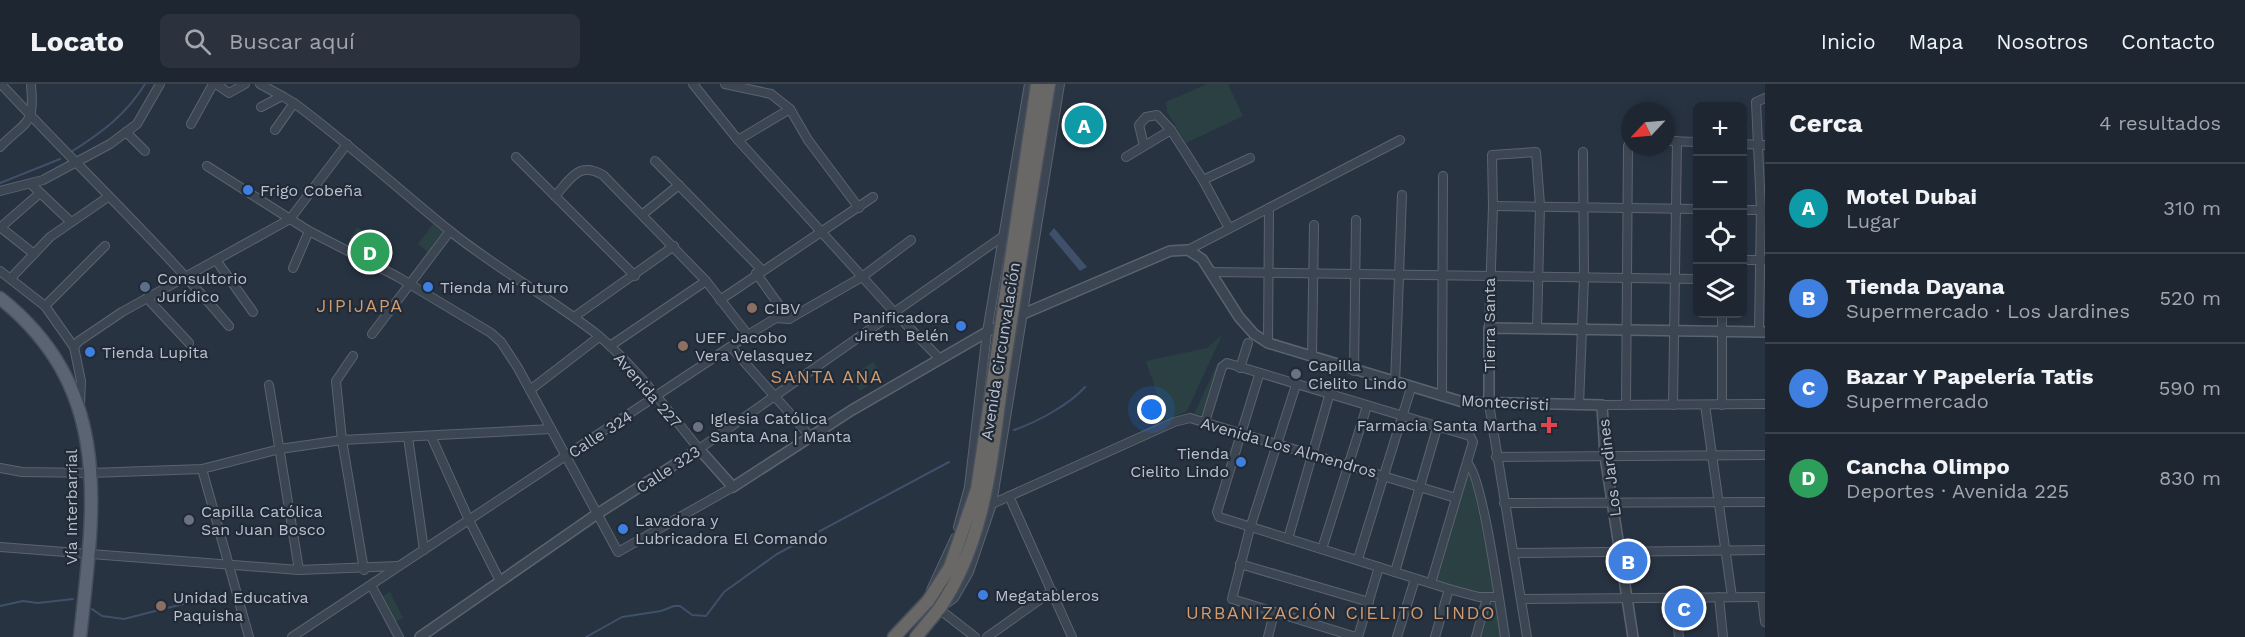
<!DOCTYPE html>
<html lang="es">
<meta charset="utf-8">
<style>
:root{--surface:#1e2632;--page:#2b323e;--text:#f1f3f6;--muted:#a1a5ac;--line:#3c434d;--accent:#96b9f4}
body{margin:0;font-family:"Work Sans",sans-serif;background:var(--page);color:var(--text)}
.controls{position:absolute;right:18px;top:18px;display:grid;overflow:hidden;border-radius:9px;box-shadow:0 3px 9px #0003}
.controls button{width:54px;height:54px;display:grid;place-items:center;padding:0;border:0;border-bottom:2px solid var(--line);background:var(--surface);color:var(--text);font:30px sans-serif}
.compass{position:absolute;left:1621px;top:18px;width:54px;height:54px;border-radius:50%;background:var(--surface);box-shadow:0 3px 9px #0003;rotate:244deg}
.you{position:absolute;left:1152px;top:326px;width:21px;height:21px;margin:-15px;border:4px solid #fff;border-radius:50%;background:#1a73e8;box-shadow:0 0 0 9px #1a73e833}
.badge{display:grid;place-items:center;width:39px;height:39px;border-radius:50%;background:var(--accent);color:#fff;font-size:20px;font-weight:700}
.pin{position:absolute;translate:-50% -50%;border:3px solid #fff;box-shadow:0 2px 6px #0006}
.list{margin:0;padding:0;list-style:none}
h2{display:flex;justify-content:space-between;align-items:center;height:78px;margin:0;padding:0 24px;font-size:26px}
h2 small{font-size:20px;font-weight:400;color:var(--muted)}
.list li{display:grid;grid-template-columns:39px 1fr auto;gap:18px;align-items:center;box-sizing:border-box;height:90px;padding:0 24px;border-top:2px solid var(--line)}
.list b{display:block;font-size:22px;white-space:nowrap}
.list p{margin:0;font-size:20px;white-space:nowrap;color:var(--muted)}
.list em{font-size:20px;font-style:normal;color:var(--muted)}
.icon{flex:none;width:33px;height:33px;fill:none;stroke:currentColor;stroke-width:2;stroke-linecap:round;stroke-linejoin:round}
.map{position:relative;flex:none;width:1765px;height:553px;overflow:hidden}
header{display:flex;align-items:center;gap:36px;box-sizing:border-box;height:84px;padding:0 30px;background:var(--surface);border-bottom:2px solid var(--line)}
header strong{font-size:28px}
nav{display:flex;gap:33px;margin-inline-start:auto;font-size:21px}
.search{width:420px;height:54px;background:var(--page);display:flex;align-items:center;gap:15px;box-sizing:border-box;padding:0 21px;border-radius:9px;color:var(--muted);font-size:22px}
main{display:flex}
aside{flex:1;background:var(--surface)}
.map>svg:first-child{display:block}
</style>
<header>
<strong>Locato</strong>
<div class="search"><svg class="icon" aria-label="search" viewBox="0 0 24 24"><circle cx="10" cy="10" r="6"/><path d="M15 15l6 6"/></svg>Buscar aquí</div>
<nav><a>Inicio</a><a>Mapa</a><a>Nosotros</a><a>Contacto</a></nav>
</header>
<main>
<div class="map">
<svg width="1765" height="553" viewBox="0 0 1765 553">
<rect width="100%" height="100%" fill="#283342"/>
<g fill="#2a4043">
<path d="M1207 0H1228L1243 32 1186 59 1167 28 1166 18Z"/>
<path d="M433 140 445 149 429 169 418 160Z"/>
<path d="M357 143 385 159 375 176 347 160Z"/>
<path d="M1222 251 1187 327 1166 336 1146 277 1207 264Z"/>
<path d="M873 278 883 292 860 307 850 293Z"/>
<path d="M1218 278 1222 279 1205 332 1194 330Z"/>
<path d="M1469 383 1495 509H1476L1436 498Z"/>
<path d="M390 508 403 534 388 541 374 517Z"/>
<path d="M1487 518H1495L1501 553H1478Z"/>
</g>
<path fill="#3f506a" d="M1054 144 1087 183 1080 187 1049 150Z"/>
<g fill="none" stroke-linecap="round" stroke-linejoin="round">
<g stroke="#3f506a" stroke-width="2">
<path d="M71 68C101 49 126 31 145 0"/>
<path d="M0 99 60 75"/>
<path d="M1014 346C1037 338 1069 321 1085 303"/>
<path d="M0 522 23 517 38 519 73 515"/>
<path d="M92 525 102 532 124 535 226 509"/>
<path d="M586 553 622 533 661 527 674 522H680L692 531 706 532 724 508 777 470 949 378"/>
</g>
<g stroke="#5b636f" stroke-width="10">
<g id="minor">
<path d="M1 0C76 81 158 158 229 242"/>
<path d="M216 0 229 9 245 0"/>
<path d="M260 0 282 12"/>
<path d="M693 0 738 56 895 229 940 275"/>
<path d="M725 0 771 10 790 25 808 56 859 124"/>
<path d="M261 23 282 12 294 19"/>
<path d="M191 40 213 0"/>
<path d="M275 46 294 19C348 59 397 104 450 147 497 185 551 214 599 252 637 284 668 327 699 365L1002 153"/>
<path d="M126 48 145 67"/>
<path d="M738 56 790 25"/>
<path d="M1666 57 1698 58"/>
<path d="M1742 60 1765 61"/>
<path d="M1144 62 1139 41 1146 33 1157 31 1171 46"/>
<path d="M0 63C27 35 35 43 31 0"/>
<path d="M516 73 635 192"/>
<path d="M1126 73 1171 46 1203 96 1229 144"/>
<path d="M655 77 762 186"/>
<path d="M207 82 309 147 398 193 491 249 501 258 518 284 618 468 733 403"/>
<path d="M1203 96 1250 74"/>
<path d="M32 101 71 138"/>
<path d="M0 107 43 96 110 60 137 40 160 0"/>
<path d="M555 112C571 95 578 77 603 91L706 197 748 251"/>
<path d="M1493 122 1698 125"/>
<path d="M1742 126H1764"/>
<path d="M643 130 679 101"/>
<path d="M0 143 34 170"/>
<path d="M1 143 40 109"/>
<path d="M1188 166 1400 56"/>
<path d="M216 176 253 228"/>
<path d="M1742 176H1765"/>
<path d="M293 184 309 147"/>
<path d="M0 187 45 222 74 263"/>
<path d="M1212 188 1698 195"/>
<path d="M756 189 789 235"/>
<path d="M11 194 50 153 108 113"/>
<path d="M147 214 189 259"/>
<path d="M720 216 873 113"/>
<path d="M45 222 105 162"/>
<path d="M574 233 674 162"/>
<path d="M1489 244 1493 122 1492 71 1536 68 1540 121 1537 245"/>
<path d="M1759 248 1761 126 1756 18 1765 14"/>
<path d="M372 250 450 147"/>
<path d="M1268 259 1269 124"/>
<path d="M610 262 706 197"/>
<path d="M731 263 810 352"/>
<path d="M353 272 336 297 342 356 364 486"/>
<path d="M1312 272 1314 141"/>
<path d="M1240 284 1248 259"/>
<path d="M1354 287 1356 136"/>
<path d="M1259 291 1217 428 1219 433 1449 505 1479 513H1498"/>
<path d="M1395 300 1402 111"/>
<path d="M269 301 299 486"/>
<path d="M1296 301 1250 444 1232 515 1356 553"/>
<path d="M530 306 599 253"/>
<path d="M1442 312 1443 92"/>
<path d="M1489 320 1527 553"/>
<path d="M80 321 81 297 74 263 79 257 122 228 290 135 347 60"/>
<path d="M1579 321 1584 194 1583 68"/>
<path d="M1602 321 1765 320"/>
<path d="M1626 321 1628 62 1630 59"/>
<path d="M1673 321 1677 57"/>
<path d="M1705 321 1732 513"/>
<path d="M1722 321V230"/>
<path d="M1205 338 1222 283 1227 279 1470 352 1473 358 1431 499"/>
<path d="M431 352 469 436 500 497"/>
<path d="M408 353 424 466"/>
<path d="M1496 373 1765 371"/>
<path d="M1467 379C1482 387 1501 529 1505 553"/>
<path d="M0 384 22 388 91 389 202 385 280 365 342 356 551 345"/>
<path d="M202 385 249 553"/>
<path d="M1009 412 1072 553"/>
<path d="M1504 419 1765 418"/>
<path d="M992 420 1174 338 1190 334 1456 414"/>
<path d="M958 443 969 403 987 248 1029 0"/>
<path d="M1288 455 1329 312"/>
<path d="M0 463 299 486 398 482"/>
<path d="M1322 465 1367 322"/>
<path d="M1514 469 1765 466"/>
<path d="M1358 475 1411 304"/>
<path d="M1240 480 1369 518"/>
<path d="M1395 488 1437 344"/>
<path d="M371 501 399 553"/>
<path d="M931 506 955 454"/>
<path d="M1674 513 1679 553"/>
<path d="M1719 513 1723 553"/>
<path d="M1762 513 1765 538"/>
<path d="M1522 515 1765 513"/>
<path d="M292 553 748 251 776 234 789 235 862 193 911 156"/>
<path d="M975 553 939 525 954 514 969 488 992 420 1060 0"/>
<path d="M987 553 1052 507"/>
<path d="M1268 553 1274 529"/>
<path d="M1358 553 1379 483"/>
<path d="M1397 553 1415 495"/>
<path d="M1435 553 1449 505"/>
<path d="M1476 553 1487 514"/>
</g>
</g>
<g stroke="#5b636f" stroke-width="12">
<g id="tertiary">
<path d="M1489 320V244L1765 248"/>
<path d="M420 553 597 430 699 365 733 403 852 326 987 248 1023 230 1170 167 1188 166 1202 175 1239 233 1254 250 1268 259 1463 318 1602 321 1605 372 1633 553"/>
</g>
</g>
<g stroke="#464e5b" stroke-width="15">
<path id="primary" d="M0 214C115 306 94 423 80 553"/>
</g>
<g stroke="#47505c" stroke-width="15">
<g id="trunk">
<path d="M894 553 928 517"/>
<path d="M916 553 939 525"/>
</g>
</g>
<use href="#minor" stroke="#3c4552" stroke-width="8"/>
<use href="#tertiary" stroke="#3c4552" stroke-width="9"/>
<use href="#primary" stroke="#5b6472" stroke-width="12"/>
<use href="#trunk" stroke="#696866" stroke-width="12"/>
<g stroke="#47505c" stroke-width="15" stroke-linecap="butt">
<g id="trunk-bridge">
<path d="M928 517 950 483 977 405 1037 0"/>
<path d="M939 525C991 449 992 357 1006 269 1020 179 1034 90 1049 0"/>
</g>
</g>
<use href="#trunk-bridge" stroke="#696866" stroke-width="12"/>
</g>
<g fill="#3f7fe0" stroke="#212a37" stroke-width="2">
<circle cx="248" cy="106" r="6"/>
<circle cx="428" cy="203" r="6"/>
<circle cx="961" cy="242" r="6"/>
<circle cx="90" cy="268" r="6"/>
<circle cx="1241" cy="378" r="6"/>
<circle cx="623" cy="445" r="6"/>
<circle cx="983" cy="511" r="6"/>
</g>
<circle fill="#5c6f8a" stroke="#212a37" stroke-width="2" cx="145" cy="203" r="6"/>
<g fill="#8d6e63" stroke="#212a37" stroke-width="2">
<circle cx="752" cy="224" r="6"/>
<circle cx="683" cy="262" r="6"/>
<circle cx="161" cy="522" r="6"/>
</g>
<g fill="#6b7280" stroke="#212a37" stroke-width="2">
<circle cx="1296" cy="290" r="6"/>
<circle cx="698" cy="343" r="6"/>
<circle cx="189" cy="436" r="6"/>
</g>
<path fill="#e0444e" stroke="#212a37" stroke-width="2" d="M1546 332h6v6h6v6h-6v6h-6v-6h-6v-6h6z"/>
<g text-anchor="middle" stroke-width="4.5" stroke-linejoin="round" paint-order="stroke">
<g font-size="16" fill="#bac0cc" stroke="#212a37" text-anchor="start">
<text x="260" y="112">Frigo Cobeña</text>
<text x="157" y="200">Consultorio<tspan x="157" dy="18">Jurídico</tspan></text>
<text x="440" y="209">Tienda Mi futuro</text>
<text x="764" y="230">CIBV</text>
<text x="949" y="239" text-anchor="end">Panificadora<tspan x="949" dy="18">Jireth Belén</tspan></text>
<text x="695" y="259">UEF Jacobo<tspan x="695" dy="18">Vera Velasquez</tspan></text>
<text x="102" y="274">Tienda Lupita</text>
<text x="1308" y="287">Capilla<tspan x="1308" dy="18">Cielito Lindo</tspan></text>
<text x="710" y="340">Iglesia Católica<tspan x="710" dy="18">Santa Ana | Manta</tspan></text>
<text x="1537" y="347" text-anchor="end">Farmacia Santa Martha</text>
<text x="1229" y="375" text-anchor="end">Tienda<tspan x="1229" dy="18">Cielito Lindo</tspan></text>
<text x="201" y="433">Capilla Católica<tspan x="201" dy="18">San Juan Bosco</tspan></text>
<text x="635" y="442">Lavadora y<tspan x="635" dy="18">Lubricadora El Comando</tspan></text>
<text x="995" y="517">Megatableros</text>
<text x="173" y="519">Unidad Educativa<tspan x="173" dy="18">Paquisha</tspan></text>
</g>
<g font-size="16" fill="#bac0cc" stroke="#212a37">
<text transform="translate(1489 241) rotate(-90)" y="6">Tierra Santa</text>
<text transform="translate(1000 267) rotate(-81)" y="6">Avenida Circunvalación</text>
<text transform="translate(648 306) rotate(49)" y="6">Avenida 227</text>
<text transform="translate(1505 318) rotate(3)" y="6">Montecristi</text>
<text transform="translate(600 350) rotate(-33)" y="6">Calle 324</text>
<text transform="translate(1289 363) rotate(16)" y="6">Avenida Los Almendros</text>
<text transform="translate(1609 384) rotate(-97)" y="6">Los Jardines</text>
<text transform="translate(668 385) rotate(-33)" y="6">Calle 323</text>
<text transform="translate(71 423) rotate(-90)" y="6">Vía Interbarrial</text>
</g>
<g font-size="18" letter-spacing="1.5" fill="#d29b6e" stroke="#212a37">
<text x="360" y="228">JIPIJAPA</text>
<text x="827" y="299">SANTA ANA</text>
<text x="1341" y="535">URBANIZACIÓN CIELITO LINDO</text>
</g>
</g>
</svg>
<div class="controls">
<button>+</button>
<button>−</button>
<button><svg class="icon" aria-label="locate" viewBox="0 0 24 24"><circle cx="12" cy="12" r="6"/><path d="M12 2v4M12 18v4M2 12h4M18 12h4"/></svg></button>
<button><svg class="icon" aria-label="layers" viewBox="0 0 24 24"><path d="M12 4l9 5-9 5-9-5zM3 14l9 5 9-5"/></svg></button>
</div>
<svg class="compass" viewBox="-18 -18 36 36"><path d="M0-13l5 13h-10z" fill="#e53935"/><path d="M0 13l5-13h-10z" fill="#a1a5ac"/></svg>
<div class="you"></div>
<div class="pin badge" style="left:1084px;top:41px;background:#0f9aa8">A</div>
<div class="pin badge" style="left:1628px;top:477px;background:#3f7fe0">B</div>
<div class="pin badge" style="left:1684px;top:524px;background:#3f7fe0">C</div>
<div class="pin badge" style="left:370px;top:168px;background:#2e9e5b">D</div>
</div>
<aside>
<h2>Cerca<small>4 resultados</small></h2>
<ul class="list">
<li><span class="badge" style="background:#0f9aa8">A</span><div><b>Motel Dubai</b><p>Lugar</p></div><em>310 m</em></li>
<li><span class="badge" style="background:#3f7fe0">B</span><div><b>Tienda Dayana</b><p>Supermercado · Los Jardines</p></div><em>520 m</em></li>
<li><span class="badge" style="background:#3f7fe0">C</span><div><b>Bazar Y Papelería Tatis</b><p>Supermercado</p></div><em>590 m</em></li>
<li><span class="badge" style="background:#2e9e5b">D</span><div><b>Cancha Olimpo</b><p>Deportes · Avenida 225</p></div><em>830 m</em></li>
</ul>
</aside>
</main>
